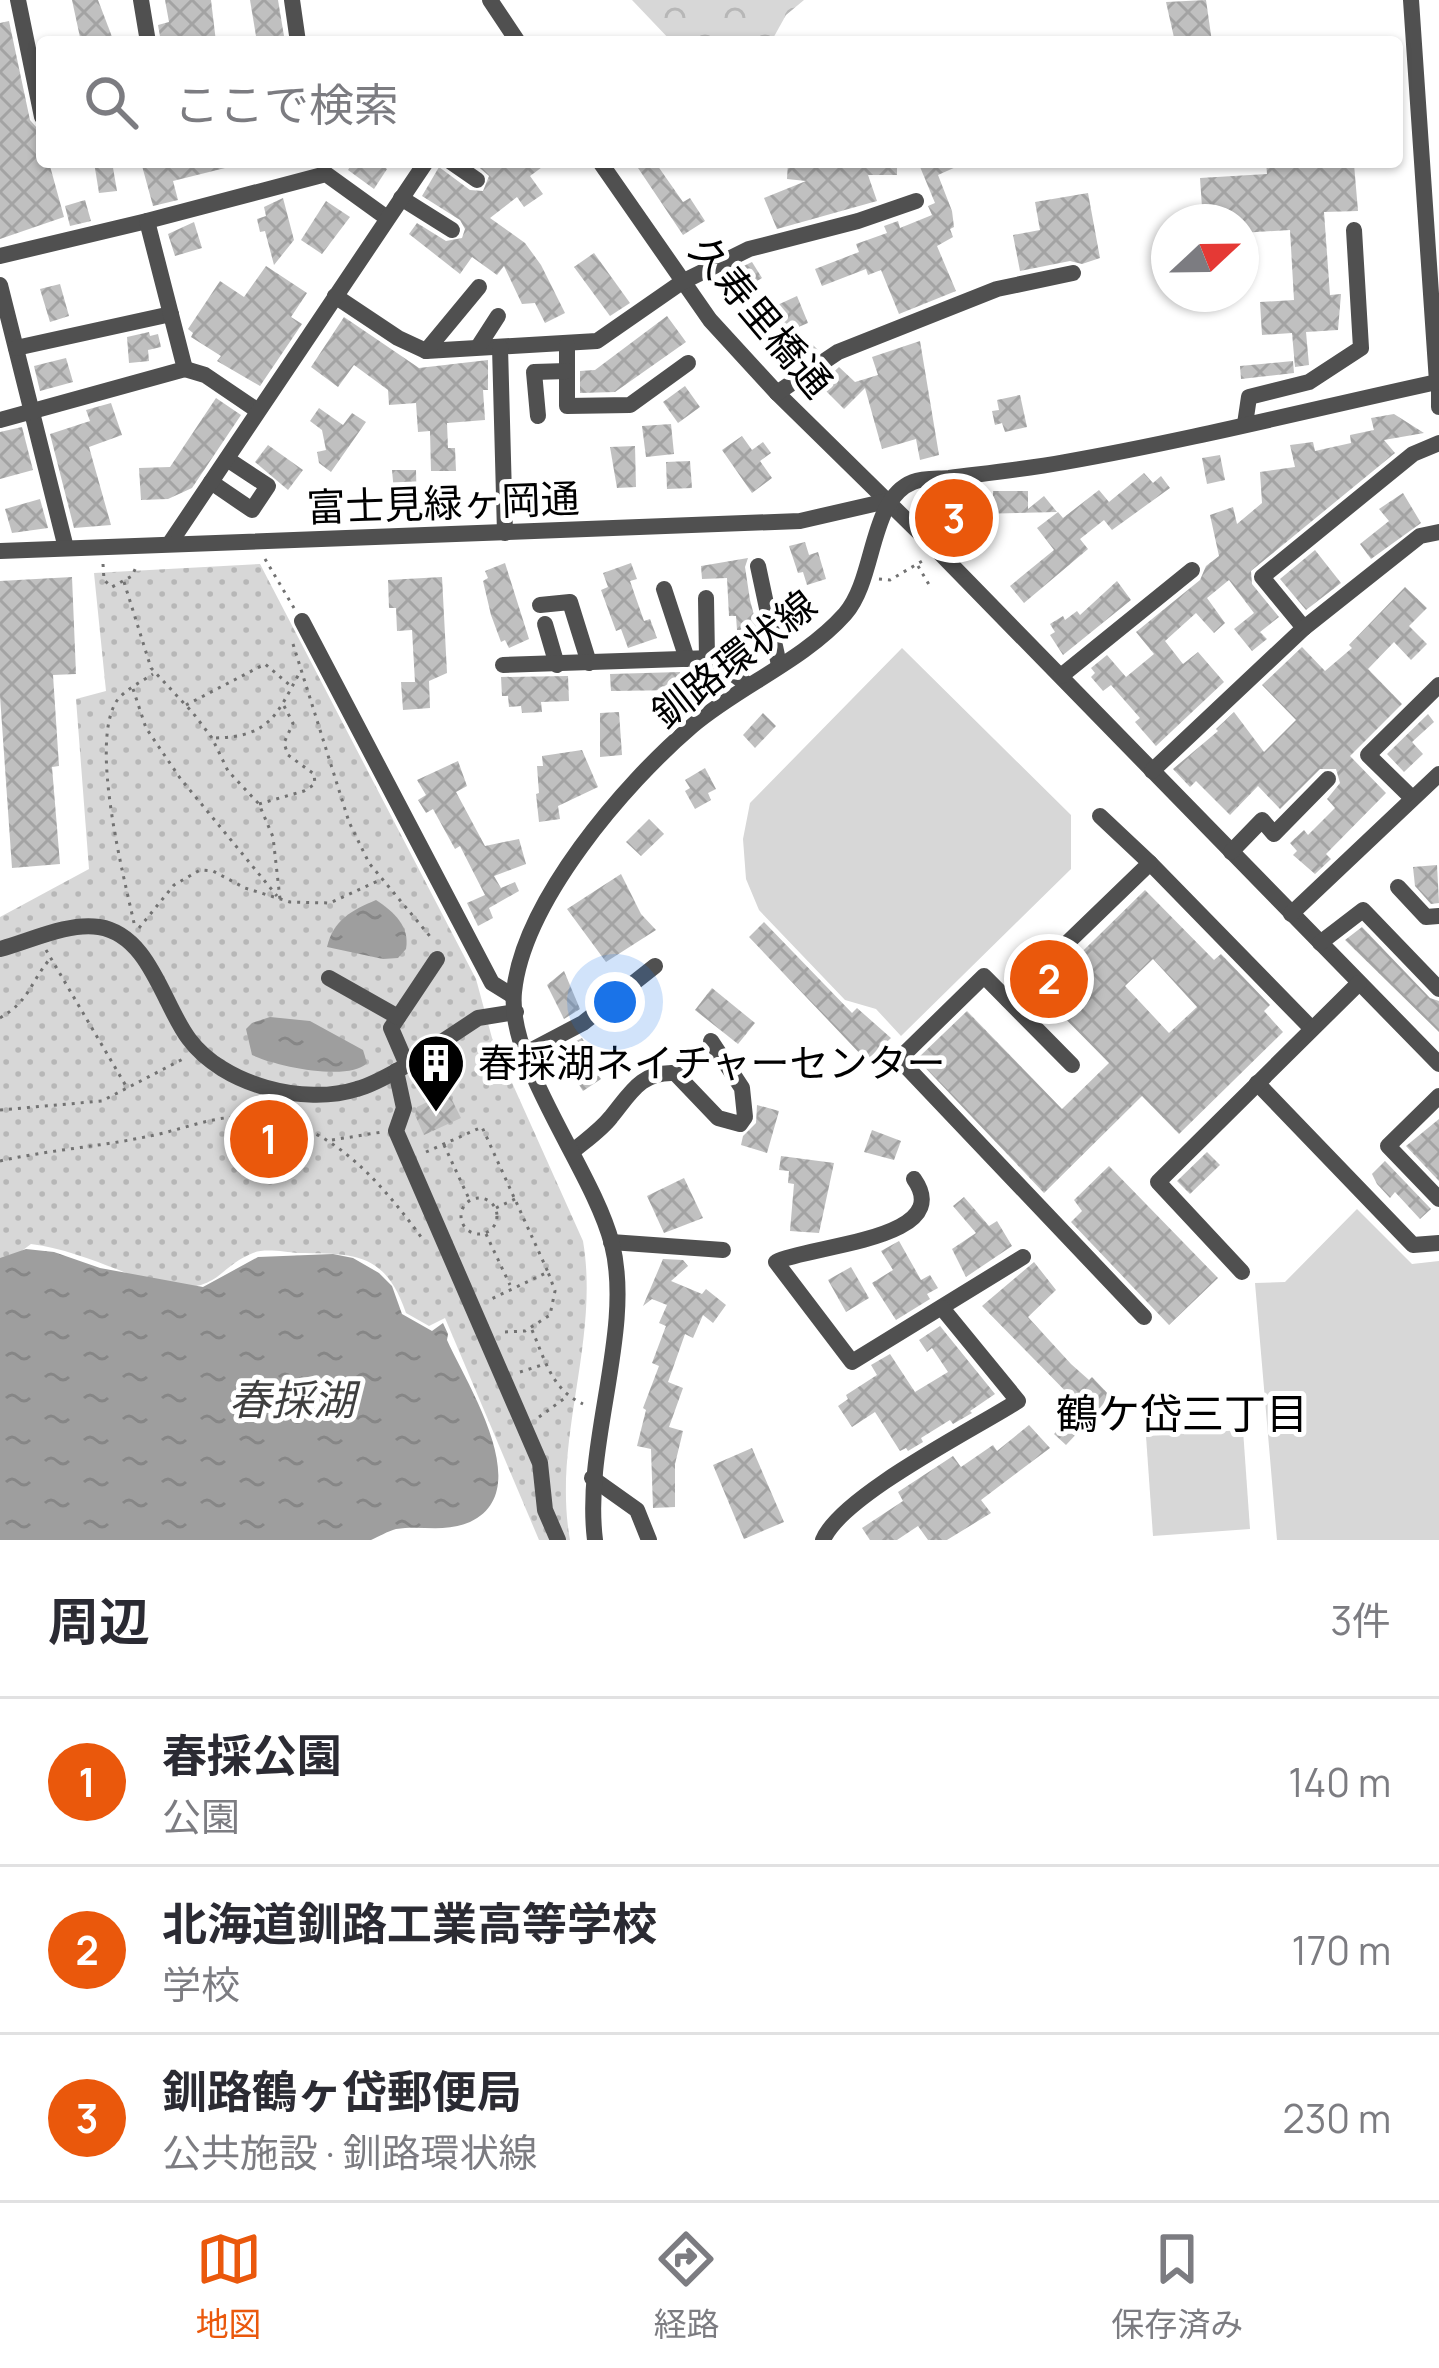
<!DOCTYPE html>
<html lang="ja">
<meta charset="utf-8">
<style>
:root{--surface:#fff;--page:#f7f7f7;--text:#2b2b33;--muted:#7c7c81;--line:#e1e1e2;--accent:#ea580c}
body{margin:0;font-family:Manrope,"Noto Sans JP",sans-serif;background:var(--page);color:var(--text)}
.compass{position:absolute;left:1151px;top:204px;width:108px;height:108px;border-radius:50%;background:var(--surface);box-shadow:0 3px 9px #0004;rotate:68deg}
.you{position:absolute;left:615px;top:1002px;width:42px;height:42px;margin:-30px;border:9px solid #fff;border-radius:50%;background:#1a73e8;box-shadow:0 0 0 18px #1a73e833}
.badge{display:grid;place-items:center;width:78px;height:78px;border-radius:50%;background:var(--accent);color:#fff;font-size:39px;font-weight:700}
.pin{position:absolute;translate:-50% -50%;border:6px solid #fff;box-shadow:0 3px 12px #0006}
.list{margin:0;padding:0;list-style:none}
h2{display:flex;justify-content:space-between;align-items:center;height:156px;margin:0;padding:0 48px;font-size:51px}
h2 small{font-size:39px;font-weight:400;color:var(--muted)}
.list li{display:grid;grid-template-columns:78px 1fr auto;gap:36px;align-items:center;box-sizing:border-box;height:168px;padding:0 48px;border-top:3px solid var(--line)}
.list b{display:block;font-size:45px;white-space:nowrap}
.list p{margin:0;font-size:39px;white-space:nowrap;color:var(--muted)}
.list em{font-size:39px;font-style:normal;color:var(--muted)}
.icon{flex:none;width:66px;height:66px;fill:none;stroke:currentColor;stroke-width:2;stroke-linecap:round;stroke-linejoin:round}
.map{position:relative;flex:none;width:1439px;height:1540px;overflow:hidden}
.search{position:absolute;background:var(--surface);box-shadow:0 3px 9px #0004;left:36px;right:36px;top:36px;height:132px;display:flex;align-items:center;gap:30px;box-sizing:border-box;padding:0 42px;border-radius:12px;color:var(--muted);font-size:45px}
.sheet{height:660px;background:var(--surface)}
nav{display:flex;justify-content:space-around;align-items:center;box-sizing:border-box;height:168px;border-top:3px solid var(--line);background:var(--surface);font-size:33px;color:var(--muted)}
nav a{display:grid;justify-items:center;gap:6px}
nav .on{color:var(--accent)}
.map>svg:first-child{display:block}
</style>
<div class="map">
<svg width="1439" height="1540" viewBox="0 0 1439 1540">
<defs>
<pattern id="forest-crowns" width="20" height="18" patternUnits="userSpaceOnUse" patternTransform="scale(3)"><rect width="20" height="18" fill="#d7d7d7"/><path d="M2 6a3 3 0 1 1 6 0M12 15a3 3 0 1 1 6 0" fill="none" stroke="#b7b7b7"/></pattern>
<pattern id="park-dots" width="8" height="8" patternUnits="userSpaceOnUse" patternTransform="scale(3)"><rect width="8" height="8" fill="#d7d7d7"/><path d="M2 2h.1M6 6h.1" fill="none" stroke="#b7b7b7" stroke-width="1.8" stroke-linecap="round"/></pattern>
<pattern id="water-ripples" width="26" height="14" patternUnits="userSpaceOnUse" patternTransform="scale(3)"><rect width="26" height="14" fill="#9e9e9e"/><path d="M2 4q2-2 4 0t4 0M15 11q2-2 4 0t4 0" fill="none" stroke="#868686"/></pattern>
<pattern id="building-cross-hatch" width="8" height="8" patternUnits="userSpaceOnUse" patternTransform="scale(3)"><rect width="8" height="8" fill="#c0c0c0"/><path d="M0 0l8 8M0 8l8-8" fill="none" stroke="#a3a3a3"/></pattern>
</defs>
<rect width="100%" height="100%" fill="#fff"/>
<path fill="url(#forest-crowns)" d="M632 0H804L786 15 771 42H672Z"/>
<path fill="url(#park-dots)" d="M260 564 476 979 492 1038 583 1241C600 1341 552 1440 570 1540H539L445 1318 429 1326 406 1313C385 1252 355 1254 298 1253 285 1252 264 1248 253 1253 218 1267 221 1290 170 1288 148 1287 139 1278 119 1270 90 1259 62 1248 31 1244L0 1267V917L89 869 76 699 106 691 94 573Z"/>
<g fill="#d7d7d7">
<path d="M902 648 1071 815V869L901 1036 876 1009 845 1000 759 910 746 879 743 839 750 803Z"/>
<path d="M1357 1209 1412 1264 1439 1261V1540H1277L1255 1283 1285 1282Z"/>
<path d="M1243 1430 1250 1529 1153 1536 1146 1436Z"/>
</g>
<g fill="url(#water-ripples)">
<path d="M376 900C394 912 410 926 406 949L398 958 383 959 327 947C333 920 352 910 376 900Z"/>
<path d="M270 1017 310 1021 363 1050 367 1063C349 1082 275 1066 252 1055L246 1029 252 1023Z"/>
<path d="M26 1249 54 1252 100 1268 203 1287 258 1257 333 1254 353 1258 379 1273 392 1286 402 1314 432 1331 443 1323 448 1334 447 1340C467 1385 537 1491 470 1522 445 1533 421 1525 396 1529 388 1531 378 1537 371 1540H0V1258Z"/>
</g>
<g fill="url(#building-cross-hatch)" fill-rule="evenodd">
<path d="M72 0H98L114 42H81Z"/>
<path d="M165 0H211L216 42H161L158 25 169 22Z"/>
<path d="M250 0H278L285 42H257Z"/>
<path d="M1206 0 1212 42H1175L1166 2Z"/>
<path d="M9 21 30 120 37 128 42 162 45 167 50 166 64 217 0 239V23Z"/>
<path d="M94 162H112L117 191 99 193Z"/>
<path d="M141 162H228L229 167 173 181 178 200 153 206Z"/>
<path d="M353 162H376L387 169 374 189 348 170Z"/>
<path d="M473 162H549L530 176 543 194 524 207 517 197 490 218 525 243 541 265 565 313 545 323 535 303 522 304 504 266 497 275 472 257 460 274 409 234 417 223 446 241 462 238 465 229 460 220 422 196 439 167 470 190 483 191 489 176Z"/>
<path d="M634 162H655L683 202 690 198 705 221 683 235Z"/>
<path d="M788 162H897V175H868L877 201 777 229 764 198 806 181 787 179Z"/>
<path d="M918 162H967L938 175 952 211 954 227 950 229 953 237 937 246 956 291 899 314 881 270 868 275 866 269 822 286 815 269 859 252 856 244 887 233 884 226 898 221 900 228 932 215 928 206 935 203Z"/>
<path d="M1266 162 1354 164 1358 211 1324 212 1330 295 1341 294 1338 330 1306 332 1309 365 1295 367 1292 333 1262 335 1260 302 1294 300 1290 230 1241 233V222H1203L1200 178 1267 174Z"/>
<path d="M1088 193 1100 258 1082 264 1070 261 1020 271 1013 235 1040 230 1035 202Z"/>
<path d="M283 198 294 240 274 265 265 231 260 232 257 219 266 216 264 207Z"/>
<path d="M85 200 91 221 70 226 65 206Z"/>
<path d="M326 201 350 217 322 254 301 240Z"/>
<path d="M194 222 202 248 175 256 168 234Z"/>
<path d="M594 253 630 303 610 316 574 267Z"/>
<path d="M752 262 762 278 739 292 727 274Z"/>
<path d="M266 266 307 293 291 317 302 324 260 386 217 361 221 356 191 337 193 333 188 329 220 281 244 297Z"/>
<path d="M60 284 69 316 50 322 40 289Z"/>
<path d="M797 296 808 323 796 328 818 350 807 357 787 338 773 307Z"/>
<path d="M667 316 686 342 615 392 580 393V371L595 370Z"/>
<path d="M344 317 419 368 488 360V390H483L485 420 447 423 448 448H455L456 471H431L430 431 418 432 416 403 389 405 388 390 354 365 338 387 311 367Z"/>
<path d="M149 332 150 336 158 334 161 347 148 350 149 361 129 363 127 337Z"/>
<path d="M920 341 939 455 920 460 916 439 882 449 865 388 844 409 820 385 839 367 855 382 878 375 872 357Z"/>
<path d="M66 358 73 382 40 391 34 366Z"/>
<path d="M1293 361 1294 373 1241 379 1240 366Z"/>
<path d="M685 386 700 407 678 423 663 402Z"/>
<path d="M1020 395 1027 427 1005 432 1002 423 995 425 992 411 999 410 997 400Z"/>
<path d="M216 398 241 415 192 488 168 499 141 500 139 468 170 467Z"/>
<path d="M111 403 122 435 89 447 111 525 74 528 50 434 90 421 86 410Z"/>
<path d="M319 408 343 425 352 413 366 422 331 472 319 463 317 452 326 450 322 430 310 421Z"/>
<path d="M1394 414 1424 433 1384 440 1395 453 1251 571 1252 584 1279 617 1260 632 1267 639 1252 651 1234 629 1254 613 1229 580 1207 598 1225 623 1214 633 1196 613 1165 641 1183 664 1198 652 1224 682 1156 746 1135 722 1140 718 1111 685 1103 691 1091 677 1095 673 1091 668 1107 655 1126 677 1154 654 1136 632 1200 580 1206 566 1219 556 1210 515 1233 507 1237 524 1262 503 1260 472 1295 467 1290 445 1313 442 1315 451 1351 443 1350 435 1374 430 1371 418Z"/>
<path d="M671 424 674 454 646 457 642 426Z"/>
<path d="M22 427 33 470 0 479V432Z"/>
<path d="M742 436 752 450 763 442 771 453 760 461 772 478 752 493 722 450Z"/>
<path d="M268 445 303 470 288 490 255 462Z"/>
<path d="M635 446 636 487 617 488 610 447Z"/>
<path d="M1220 455 1225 480 1207 484 1202 458Z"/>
<path d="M690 461 692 488 667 489 666 462Z"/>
<path d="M392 470H416L417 514 402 515 401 503H395Z"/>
<path d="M1144 473 1153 483 1161 476 1170 488 1112 530 1104 520 1080 539 1088 549 1024 603 1010 586 1054 550 1037 528 1058 512 1063 518 1099 490 1109 502Z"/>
<path d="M993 491H1028V509L1044 496 1057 512 978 514 980 535 955 537 942 521 950 499 993 496Z"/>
<path d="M1403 493 1421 523 1371 559 1360 544 1389 521 1379 509Z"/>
<path d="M40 499 48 528 12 533 5 509Z"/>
<path d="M805 542 809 555 818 552 826 579 807 585 803 572 798 573 789 546Z"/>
<path d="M1315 550 1341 583 1306 610 1280 579Z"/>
<path d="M748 558 745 567 750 600 761 642 744 643 743 630H737L736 616H729L727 578 702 579 701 566Z"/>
<path d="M505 563 529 639 509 648 505 640 501 642 491 615 483 581 488 578 485 571Z"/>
<path d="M631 563 637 579 630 581 644 621 650 619 657 638 628 648 621 629 616 631 601 590 608 587 603 573Z"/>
<path d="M72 577 76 674 53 675 59 766 52 767 60 864 12 868 0 696V581Z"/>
<path d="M442 577 447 673 429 681 430 708 403 710 401 682H415L412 630 397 631 396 608H389L388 580Z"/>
<path d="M1117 581 1131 600 1063 655 1050 635 1055 632 1050 624 1063 616 1065 620 1077 611 1080 615Z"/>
<path d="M1405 587 1427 608 1409 626 1427 644 1411 660 1394 642 1368 669 1402 704 1350 756 1386 793 1326 854 1331 859 1315 874 1293 855 1297 851 1290 843 1304 830 1308 835 1335 808 1327 799 1340 783 1336 769H1320L1280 809 1258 786 1230 815 1196 781 1190 787 1173 769 1218 731 1216 729 1234 712 1264 752 1296 720 1262 685 1302 647 1325 671 1352 648 1349 645Z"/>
<path d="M680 672 681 690 611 691 610 674Z"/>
<path d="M568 676 569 701 541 702 542 712 522 713 521 706 509 707 508 696H502L501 677Z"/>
<path d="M619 712 622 755 600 757V713Z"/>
<path d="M763 713 776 726 755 748 743 735Z"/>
<path d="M1428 714 1434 722 1412 742 1423 754 1404 772 1387 754Z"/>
<path d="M582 750 598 787 558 806 560 819 539 822 536 794 539 793 537 766H543L542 756Z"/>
<path d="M458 761 467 786 456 792 485 846 519 839 526 864 494 876 501 888 515 882 519 891 489 908 493 918 478 926 467 903 485 895 460 846 455 849 433 809 426 813 418 800 426 795 417 780Z"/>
<path d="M705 768 716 789 708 793 711 800 695 809 685 791 690 788 685 780Z"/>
<path d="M649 819 664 834 641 856 626 842Z"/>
<path d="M1437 865 1439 903 1431 904 1415 886 1413 867Z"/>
<path d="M621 874 641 914 656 930 606 962 567 909Z"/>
<path d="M1145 890 1214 960 1221 954 1270 1005 1264 1011 1283 1032 1179 1134 1142 1096 1044 1193 917 1059 967 1011 1062 1109 1109 1063 1040 993ZM1153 959 1197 1007 1169 1033 1125 986Z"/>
<path d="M764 922 852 1013 857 1008 891 1038 867 1061 749 937Z"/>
<path d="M1362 927 1430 998 1439 1001V1032L1345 940Z"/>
<path d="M564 971 580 1009 564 1019 547 985Z"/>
<path d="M712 988 755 1023 738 1044 695 1010Z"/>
<path d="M582 1038 592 1055 587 1058 601 1079 583 1091 557 1051Z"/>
<path d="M448 1092 461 1118 424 1135 415 1115 417 1107Z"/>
<path d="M757 1105 779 1111 767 1153 741 1145 743 1136 756 1123Z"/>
<path d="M1439 1119V1181L1406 1146Z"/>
<path d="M872 1130 901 1141 894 1160 864 1152Z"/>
<path d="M1207 1152 1220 1165 1190 1194 1177 1181Z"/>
<path d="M781 1156 834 1163 819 1233 790 1231 794 1184 788 1183 789 1171 779 1170Z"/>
<path d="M1385 1161 1431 1209 1420 1219 1395 1192 1390 1198 1377 1184 1372 1174Z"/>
<path d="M1109 1166 1218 1278 1169 1325 1071 1222 1082 1211 1074 1200Z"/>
<path d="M684 1178 703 1218 664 1233 647 1196Z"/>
<path d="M964 1197 989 1226 997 1221 1012 1246 966 1277 952 1249 976 1233 953 1206Z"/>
<path d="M899 1241 921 1280 930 1275 938 1288 927 1294 930 1299 896 1320 872 1283 893 1270 881 1251Z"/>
<path d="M663 1259 683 1260 688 1266 671 1281 702 1294 706 1289 726 1305 713 1323 703 1315 693 1338 685 1334 668 1382 683 1388 669 1427 683 1431 675 1464V1507L653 1508 651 1449 637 1446 646 1410 643 1408 659 1366 652 1363 666 1326 659 1323 667 1305 652 1299 643 1306Z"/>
<path d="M1034 1262 1056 1290 1028 1317 1071 1364 1089 1380 1092 1377 1111 1397 1066 1445 1054 1434 1081 1407 982 1306Z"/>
<path d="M851 1267 869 1298 846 1312 828 1280Z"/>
<path d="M940 1326 995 1394 970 1411 972 1413 953 1424 950 1420 921 1438 923 1442 908 1451 906 1448 900 1451 875 1412 852 1427 838 1406 848 1399 846 1395 877 1375 871 1365 890 1354 915 1392 948 1372 932 1348 927 1352 919 1340Z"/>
<path d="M1029 1425 1050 1448 981 1500 991 1513 947 1540H928L918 1526 897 1540H870L862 1528 903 1501 898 1492 953 1456 961 1467 993 1445 997 1451Z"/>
<path d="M752 1448 784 1522 744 1539 713 1465Z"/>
</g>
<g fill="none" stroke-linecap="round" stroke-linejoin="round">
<g stroke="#727272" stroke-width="3" stroke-dasharray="3 6" stroke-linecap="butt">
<path d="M927 498 939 509"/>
<path d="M265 559 294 608"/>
<path d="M103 564 104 580 112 587 132 576 137 565"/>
<path d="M918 566 931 588"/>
<path d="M879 579 890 580 924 560"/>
<path d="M124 582 151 668 193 713 212 738 228 771 259 804 273 837 280 899"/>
<path d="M293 644 349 822 369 863 433 940"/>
<path d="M133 689 146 728 180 778 277 896"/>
<path d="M186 705 265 664 292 687"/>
<path d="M216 738C270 736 276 716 300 672"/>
<path d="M259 804 304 791 315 784 314 774 288 755 284 743 293 723 283 704"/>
<path d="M134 923C123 873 90 746 116 702 124 690 141 682 153 674"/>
<path d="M139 928 174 885 200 870 213 871 245 888 290 902 330 903 382 879"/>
<path d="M46 950 126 1086"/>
<path d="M0 1018C29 1001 29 985 49 960"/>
<path d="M0 1110 102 1101 183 1059"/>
<path d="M332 1140 382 1132"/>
<path d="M444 1145 470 1201"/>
<path d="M426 1152 482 1127 548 1272 489 1300"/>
<path d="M0 1161C48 1150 97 1147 145 1137 174 1132 205 1119 234 1117 320 1109 378 1178 424 1241"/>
<circle cx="479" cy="1216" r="18"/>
<path d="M496 1208 515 1199"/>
<path d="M486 1234 510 1285"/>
<path d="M532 1330C545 1360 552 1390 583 1404"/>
<path d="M505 1332 525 1331 550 1315 555 1291 548 1272"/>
<path d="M520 1372 545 1364"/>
<path d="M539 1417 565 1398"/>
</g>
<g stroke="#505050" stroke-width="16">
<path d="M18 0 42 117"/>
<path d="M141 0 148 42"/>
<path d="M292 0 298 42"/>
<path d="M490 0 518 42"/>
<path d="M451 162 477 180"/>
<path d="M600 162 710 320 777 393 937 550 1439 1064"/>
<path d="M401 198 452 230"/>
<path d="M0 256 147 221"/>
<path d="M0 285 66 548"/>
<path d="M335 296 398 338 426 351 597 341 682 282 749 249 858 221 916 201"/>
<path d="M567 345V406L630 405 688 363"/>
<path d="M478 347 498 316"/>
<path d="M500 347 505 533"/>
<path d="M16 348 171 314"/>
<path d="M426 351 479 287"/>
<path d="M185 369 205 375 258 411"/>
<path d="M1439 382V407"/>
<path d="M777 393 838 352 997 289 1073 273"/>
<path d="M538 416 534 372 567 371"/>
<path d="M0 420 185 369 147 221 326 174 387 218"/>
<path d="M1245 424 1249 397 1309 382 1361 348 1354 230"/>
<path d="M211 482 252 510 268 486 227 459"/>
<path d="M170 543 426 162"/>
<path d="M0 551 800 521 887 501"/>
<path d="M758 566 779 665"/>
<path d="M664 589 687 659"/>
<path d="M706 598 707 658"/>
<path d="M540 605 570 602 589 663"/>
<path d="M302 621 492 983 513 996"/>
<path d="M545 624 557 665"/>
<path d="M1304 628 1262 577 1413 454 1439 443"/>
<path d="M503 665 712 658 748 685"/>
<path d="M1061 676 1192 570"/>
<path d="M1152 771 1304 628 1420 536 1439 532"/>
<path d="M1411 797 1368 755 1439 685"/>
<path d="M1231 852 1262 820 1274 834 1328 779"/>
<path d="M1150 863 1312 1029"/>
<path d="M1398 887 1426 917 1439 916"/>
<path d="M1291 914 1439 774"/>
<path d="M1320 943 1363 910 1439 989"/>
<path d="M0 949C30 941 68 922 99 927 150 935 163 1005 189 1039 223 1085 304 1106 357 1089 375 1084 391 1074 407 1065L391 1028 437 959"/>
<path d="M329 978 398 1017"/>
<path d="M1008 1000 1150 863 1100 816"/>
<path d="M526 1053 583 1023 655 966"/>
<path d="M407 1065 478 1018 516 1012"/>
<path d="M1072 1065 984 976 899 1059 1144 1317"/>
<path d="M396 1071 404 1108 396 1131 540 1463 545 1510 558 1540"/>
<path d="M1257 1083 1413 1245 1439 1243"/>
<path d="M1439 1096 1388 1146 1439 1199"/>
<path d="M573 1151C586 1140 601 1130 611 1117 630 1094 641 1071 675 1073L718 1118 740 1124 745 1117 742 1088 711 1041"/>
<path d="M914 1179C957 1240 809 1245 776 1262L852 1362 1023 1257"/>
<path d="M611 1242 723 1250"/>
<path d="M1242 1272 1158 1182 1359 983"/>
<path d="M592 1478 637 1510 649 1540"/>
<path d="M595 1540C583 1444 634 1331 612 1244 593 1170 507 1064 514 992 523 902 624 784 692 726 739 686 803 661 845 614 876 579 869 499 913 482 923 478 938 479 949 478 988 473 1027 469 1065 462 1190 440 1313 409 1437 382L1411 0"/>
<path d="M823 1540C841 1496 974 1429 1018 1401L942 1308"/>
</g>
</g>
<defs>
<g id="building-pin" transform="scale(3)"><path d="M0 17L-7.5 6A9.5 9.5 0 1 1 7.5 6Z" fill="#000" stroke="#fff"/><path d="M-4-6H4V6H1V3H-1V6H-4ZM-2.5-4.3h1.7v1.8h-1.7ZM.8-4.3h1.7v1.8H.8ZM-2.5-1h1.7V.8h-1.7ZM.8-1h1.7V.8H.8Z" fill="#fff"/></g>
</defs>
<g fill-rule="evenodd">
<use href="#building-pin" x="436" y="1063"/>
</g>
<g text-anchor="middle" stroke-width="10" stroke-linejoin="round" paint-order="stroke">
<g font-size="39" fill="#000" stroke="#fff">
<text transform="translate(761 317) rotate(50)" y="14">久寿里橋通</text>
<text transform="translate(443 503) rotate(-2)" y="14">富士見緑ヶ岡通</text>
<text transform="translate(734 659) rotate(-38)" y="14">釧路環状線</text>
</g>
<g font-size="39" fill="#000" stroke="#fff" text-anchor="start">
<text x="478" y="1077">春採湖ネイチャーセンター</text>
</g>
<g font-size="42" font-style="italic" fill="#3f3f3f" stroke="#fff">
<text x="292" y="1415">春採湖</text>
</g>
<g font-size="42" fill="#000" stroke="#fff">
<text x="1182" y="1429">鶴ケ岱三丁目</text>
</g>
</g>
</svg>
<svg class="compass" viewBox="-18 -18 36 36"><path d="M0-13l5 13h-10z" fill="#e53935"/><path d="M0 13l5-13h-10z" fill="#7c7c81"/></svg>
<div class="you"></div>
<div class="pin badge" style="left:269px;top:1139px">1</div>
<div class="pin badge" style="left:1049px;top:979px">2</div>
<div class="pin badge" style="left:954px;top:518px">3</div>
<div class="search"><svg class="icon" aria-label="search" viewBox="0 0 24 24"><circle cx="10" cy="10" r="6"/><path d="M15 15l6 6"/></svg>ここで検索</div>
</div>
<section class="sheet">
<h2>周辺<small>3件</small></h2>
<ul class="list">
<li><span class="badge">1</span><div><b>春採公園</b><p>公園</p></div><em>140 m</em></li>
<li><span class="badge">2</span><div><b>北海道釧路工業高等学校</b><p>学校</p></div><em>170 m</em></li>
<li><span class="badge">3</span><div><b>釧路鶴ヶ岱郵便局</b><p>公共施設 · 釧路環状線</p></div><em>230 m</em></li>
</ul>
</section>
<nav>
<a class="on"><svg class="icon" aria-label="map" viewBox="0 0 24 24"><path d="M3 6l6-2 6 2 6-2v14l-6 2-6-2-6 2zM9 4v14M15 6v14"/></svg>地図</a>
<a><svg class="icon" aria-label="directions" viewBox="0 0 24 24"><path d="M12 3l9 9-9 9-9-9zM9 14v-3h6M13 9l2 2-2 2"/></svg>経路</a>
<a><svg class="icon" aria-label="saved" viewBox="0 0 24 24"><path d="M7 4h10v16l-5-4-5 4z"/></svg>保存済み</a>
</nav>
